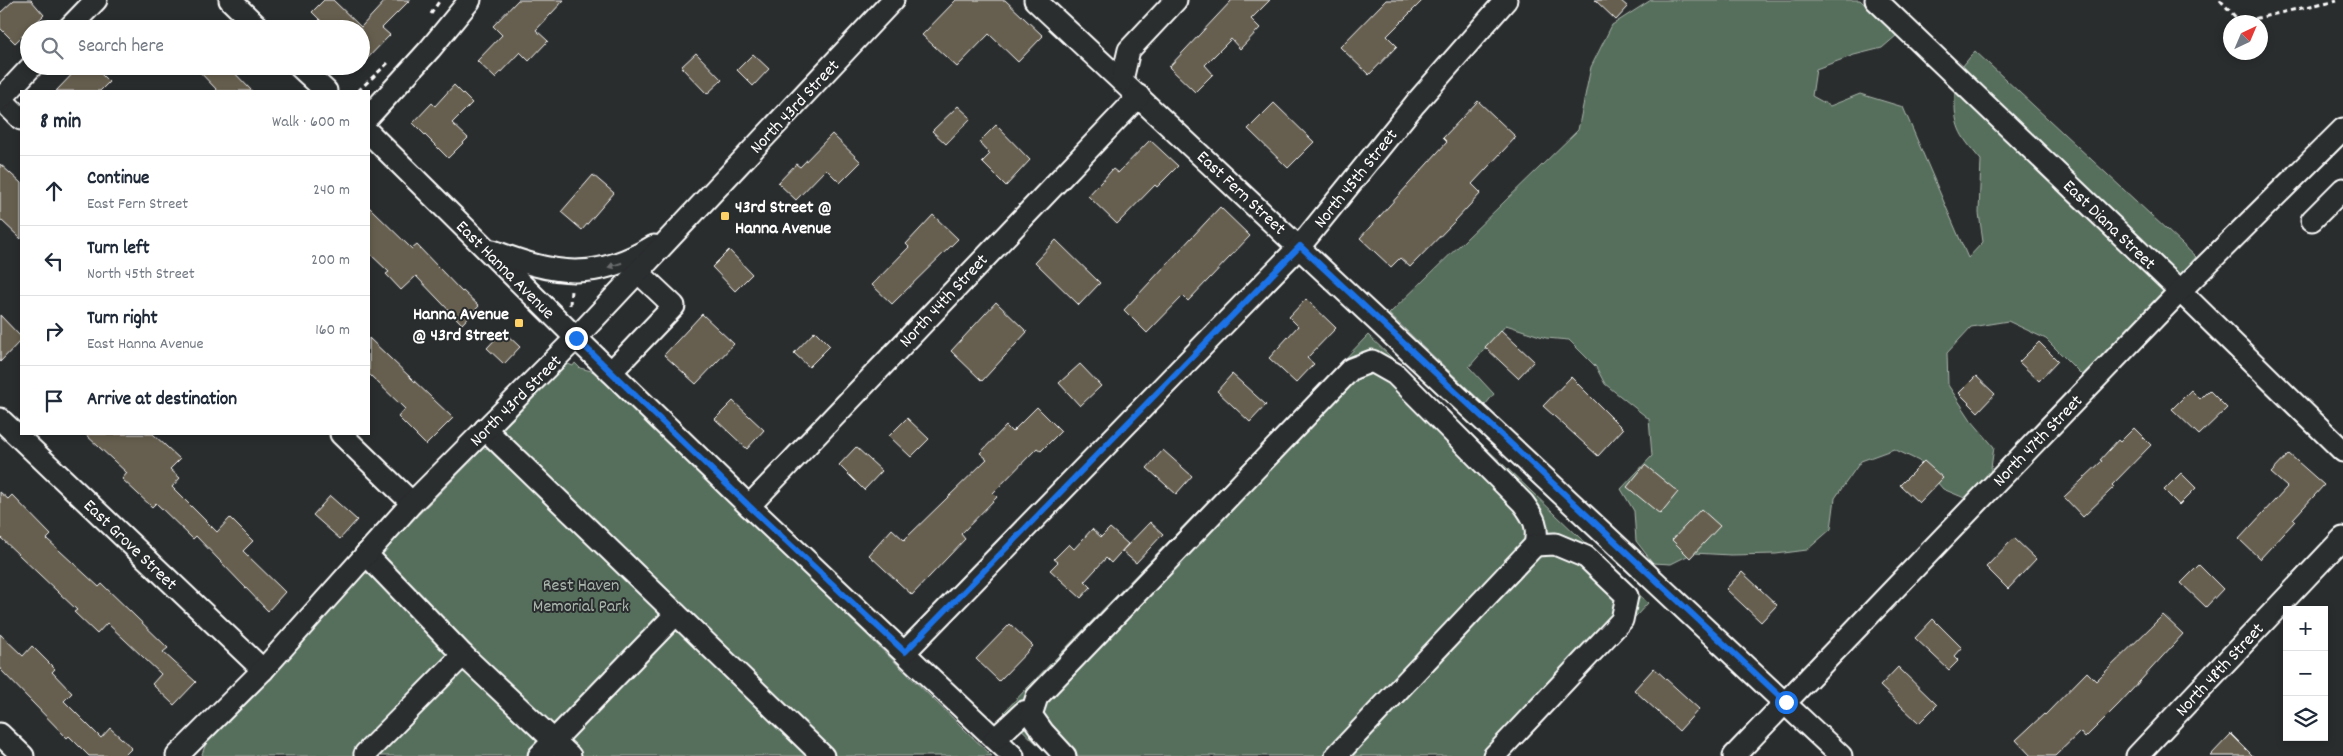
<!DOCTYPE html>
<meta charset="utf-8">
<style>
:root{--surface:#fff;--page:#f6f6f7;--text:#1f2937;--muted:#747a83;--line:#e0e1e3}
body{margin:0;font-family:Dekko,sans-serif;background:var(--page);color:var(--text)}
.controls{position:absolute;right:15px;bottom:15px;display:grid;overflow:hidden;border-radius:0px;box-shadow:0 2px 8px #0003}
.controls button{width:45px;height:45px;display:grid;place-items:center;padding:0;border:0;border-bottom:1px solid var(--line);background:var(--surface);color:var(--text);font:25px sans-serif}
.compass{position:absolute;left:2223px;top:15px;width:45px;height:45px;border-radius:50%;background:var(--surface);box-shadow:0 2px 8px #0003;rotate:44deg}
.stop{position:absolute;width:15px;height:15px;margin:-11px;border:4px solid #1a73e8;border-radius:50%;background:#fff}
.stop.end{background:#1a73e8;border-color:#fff;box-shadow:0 1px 5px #0008}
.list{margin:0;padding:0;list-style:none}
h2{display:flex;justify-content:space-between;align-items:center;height:65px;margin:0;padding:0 20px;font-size:21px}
h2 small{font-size:16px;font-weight:400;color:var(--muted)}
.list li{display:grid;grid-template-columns:32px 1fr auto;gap:15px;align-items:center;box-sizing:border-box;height:70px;padding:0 20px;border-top:1px solid var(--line)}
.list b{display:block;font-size:19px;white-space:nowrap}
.list p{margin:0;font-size:16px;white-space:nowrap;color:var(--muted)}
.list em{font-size:16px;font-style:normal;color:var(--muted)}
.icon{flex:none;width:28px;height:28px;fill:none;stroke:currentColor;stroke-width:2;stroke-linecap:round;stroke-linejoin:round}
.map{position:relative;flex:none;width:2343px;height:756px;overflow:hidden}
.search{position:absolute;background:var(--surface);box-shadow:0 2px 8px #0003;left:20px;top:20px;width:350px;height:55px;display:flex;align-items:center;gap:12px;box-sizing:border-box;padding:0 18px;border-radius:28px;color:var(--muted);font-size:19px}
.panel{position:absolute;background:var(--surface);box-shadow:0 2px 8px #0003;left:20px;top:90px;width:350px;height:345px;border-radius:0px}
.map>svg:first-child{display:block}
</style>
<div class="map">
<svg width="2343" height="756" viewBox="0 0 2343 756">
<rect width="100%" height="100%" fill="#2a2d2e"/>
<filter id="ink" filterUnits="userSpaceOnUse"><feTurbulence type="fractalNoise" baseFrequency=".02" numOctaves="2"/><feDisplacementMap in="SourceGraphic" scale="10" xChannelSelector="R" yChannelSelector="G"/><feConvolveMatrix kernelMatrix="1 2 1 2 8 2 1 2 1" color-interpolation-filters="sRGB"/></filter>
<g filter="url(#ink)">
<g fill="#566e5b" stroke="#aab6ad">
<path d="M1651 0H1860L1897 35 1882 48 1854 55 1816 69 1812 96 1830 106 1860 94 1903 107 1968 258 1983 242 1979 213 1981 160C1958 133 1954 127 1955 91L2165 292 2084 377 2046 339 2008 321 1971 327 1947 353 1948 385 1971 420 1994 447 1990 475 1967 499 1943 489 1919 461 1894 449 1861 461 1835 498 1831 529 1807 550 1776 554 1731 555 1693 553 1671 564 1653 563 1636 541 1634 511 1621 489 1652 456 1649 419 1605 384 1596 367 1569 340 1546 338 1506 325 1469 367 1494 394 1485 405 1389 314 1578 130 1591 67 1612 25Z"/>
<path d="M1975 51 2196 257 2180 275 1962 67Z"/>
<path d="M1368 335 1648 603 1507 756H1049L1004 712Z"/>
<path d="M575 363 580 368 595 372 992 756H203L202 754 208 738 363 572 374 576 380 554 484 448 494 449 501 431 558 370 568 364 573 366Z"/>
</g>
<g fill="#665e4f" stroke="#fff">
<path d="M14 0H31L44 15 15 43 0 28V13Z"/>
<path d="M324 0H333L361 27 386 0H410L382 28 390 35 361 65V29H329L312 12Z"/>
<path d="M518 0H564L536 30 548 41 529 61 520 52 495 78 477 61 502 35 493 26Z"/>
<path d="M956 0H1005L1043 36 1018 62 989 34 957 67 922 35Z"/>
<path d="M1232 0H1270L1251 19 1260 28 1240 49 1231 39 1205 65 1213 74 1195 92 1169 67Z"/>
<path d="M1386 0H1423L1387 36 1397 46 1369 75 1340 47Z"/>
<path d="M1595 0H1620L1628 7 1616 20Z"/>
<path d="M696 53 722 80 707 94 681 67Z"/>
<path d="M753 54 769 69 753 86 737 70Z"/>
<path d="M80 66H93L109 82 100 91H56Z"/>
<path d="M194 66H228L252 91H218Z"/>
<path d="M454 85 472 103 452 123 468 138 448 158 413 123 432 103 435 106Z"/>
<path d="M1478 101 1516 137 1472 184 1481 193 1455 221 1410 267 1400 258 1391 267 1360 238 1447 142 1443 138Z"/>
<path d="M1274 103 1314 142 1288 168 1248 129Z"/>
<path d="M958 106 971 118 946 144 932 131Z"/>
<path d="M996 125 1030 160 1006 186 982 162 990 154 979 142Z"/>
<path d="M832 134 861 162 840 183 826 169 796 200 778 183 796 164 800 167Z"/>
<path d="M1150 140 1178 166 1157 187 1155 185 1117 224 1088 196 1113 169 1118 173Z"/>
<path d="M0 164 21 183V239L0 219Z"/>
<path d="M593 175 614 193 582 230 561 212Z"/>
<path d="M369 207 412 249 417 245 462 292 463 291 479 306 462 324 416 276 401 290 386 274 389 272 369 253Z"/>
<path d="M1220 207 1250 236 1188 301 1183 296 1147 333 1124 310Z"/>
<path d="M933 215 958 239 892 304 872 285 909 247 906 244Z"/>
<path d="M1056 240 1100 283 1079 305 1035 262Z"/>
<path d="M729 250 752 274 735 291 712 267Z"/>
<path d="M1306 299 1336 328 1307 358 1314 364 1296 383 1269 358 1298 326 1289 317Z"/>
<path d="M996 302 1027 332 982 381 951 351Z"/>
<path d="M702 314 734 344 696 384 664 355Z"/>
<path d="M0 315 21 337V340L0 362Z"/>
<path d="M1501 330 1534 361 1518 378 1485 347Z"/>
<path d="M503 331 520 347 504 364 487 348Z"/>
<path d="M815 331 830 346 809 367 794 353Z"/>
<path d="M369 338 453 418 426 445 398 417 405 409 369 374Z"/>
<path d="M2039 342 2058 361 2039 381 2019 362Z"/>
<path d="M1080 364 1101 386 1080 406 1059 383Z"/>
<path d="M1232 374 1266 405 1250 422 1217 391Z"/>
<path d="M1976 376 1995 394 1978 412 1959 393Z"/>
<path d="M1571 377 1623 429 1598 456 1543 406Z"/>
<path d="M2191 390 2200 399 2209 390 2227 408 2199 435 2172 409Z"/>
<path d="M733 401 764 430 747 449 715 419Z"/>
<path d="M1037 407 1061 431 1041 451 1037 448 993 493 997 497 961 534 965 539 912 595 869 555 892 529 904 540 987 459 980 453 1006 426 1012 432Z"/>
<path d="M907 418 929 439 911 457 889 436Z"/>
<path d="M2134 428 2151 445 2112 485 2114 487 2083 517 2064 497 2102 461 2100 460 2118 440 2120 442Z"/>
<path d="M85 434H153L180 459 170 469 180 478 172 487 217 532 230 518 253 541 243 551 285 592 268 611 196 536 193 539 156 503 152 507 122 479 127 473Z"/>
<path d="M856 447 882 471 864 490 839 465Z"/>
<path d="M1163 450 1192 476 1176 494 1147 468Z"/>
<path d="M2289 454 2324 485 2293 519 2295 521 2260 559 2239 539 2287 487 2271 473Z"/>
<path d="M1924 461 1943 478 1919 503 1900 485Z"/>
<path d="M1645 465 1678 492 1660 514 1627 487Z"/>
<path d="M2181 473 2196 488 2179 505 2164 490Z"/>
<path d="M0 492 8 499 12 495 51 535 47 539 99 587 102 584 168 648 163 652 196 682 174 705 152 684 161 674 107 623 97 634 74 612 77 610 0 537Z"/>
<path d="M330 496 357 520 340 539 313 515Z"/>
<path d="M1701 509 1720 526 1690 558 1672 540Z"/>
<path d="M1150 522 1163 534 1136 563 1122 551Z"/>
<path d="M1110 528 1128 544 1111 563 1106 558 1085 581 1091 587 1081 598 1050 570 1058 562 1054 559 1069 544 1074 549 1092 529 1101 537Z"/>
<path d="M2014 538 2036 559 2008 589 1986 567Z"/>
<path d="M2199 565 2223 589 2206 607 2181 583Z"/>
<path d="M1742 572 1777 605 1761 622 1726 589Z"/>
<path d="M2163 615 2183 634 2119 704 2085 738 2080 732 2055 756H2031L2016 740 2044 714 2045 715 2087 672 2096 681Z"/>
<path d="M1933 619 1962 648 1955 656 1959 660 1949 670 1915 638Z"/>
<path d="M1010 624 1033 646 999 681 976 659Z"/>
<path d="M0 634 23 656 32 646 55 669 52 672 72 693 64 701 101 738 110 728 132 748 124 756H89L69 736 67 738 0 669Z"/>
<path d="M1898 667 1937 705 1919 723 1880 686Z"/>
<path d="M1654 668 1699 709 1679 731 1634 690Z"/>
<path d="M2231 734 2253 756H2210Z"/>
</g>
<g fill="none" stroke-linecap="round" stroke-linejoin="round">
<g stroke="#fff" stroke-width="25">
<g id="minor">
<path d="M230 0 260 29"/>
<path d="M1035 0 1841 756"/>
<path d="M1876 0 2180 291 2343 451"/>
<path d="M68 29 96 0"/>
<path d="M299 66 326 91"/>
<path d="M1122 80 1129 50 1176 0"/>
<path d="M0 98 21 119"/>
<path d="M0 100 32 66"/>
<path d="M369 116 430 49 470 0"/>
<path d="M369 133 576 338 749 506 1013 756"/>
<path d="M2312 220 2343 189"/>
<path d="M493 251C556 275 594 282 654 246"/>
<path d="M611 372 674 306 638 272"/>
<path d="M0 419 263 670"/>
<path d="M485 429 823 756"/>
<path d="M341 434 412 503"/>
<path d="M749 506 1139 96"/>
<path d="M366 554 463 655 570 756"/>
<path d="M905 652 1300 246 1415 104 1506 0"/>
<path d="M0 734 23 756"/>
<path d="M995 739 1024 712 1031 715"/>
<path d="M177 756 263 670 412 503 576 338 893 0"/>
<path d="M366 756 365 754 463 655"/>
<path d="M539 756 676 614"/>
<path d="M1065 756 1043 732 1031 715 1037 697 1351 369 1372 361 1395 374 1523 503C1534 518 1539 526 1535 545L1336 756"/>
<path d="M1494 756 1622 620 1627 596 1586 557 1555 544 1535 545"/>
<path d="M1734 756 2180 291 2343 129"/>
<path d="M2137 756 2343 538"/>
</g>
</g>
<g stroke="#fff" stroke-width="3" stroke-dasharray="5 4" stroke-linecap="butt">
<path d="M2220 0 2240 22 2337 0"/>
<path d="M431 14 440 0"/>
<path d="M358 91 389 62"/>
<path d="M570 305 571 290"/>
</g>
<use href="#minor" stroke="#2a2d2e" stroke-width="21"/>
</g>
<defs><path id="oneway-solid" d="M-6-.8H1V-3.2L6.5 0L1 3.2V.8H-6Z" transform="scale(1.25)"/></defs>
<use fill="#6a6c6d" href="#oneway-solid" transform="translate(615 265) rotate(162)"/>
</g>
<g fill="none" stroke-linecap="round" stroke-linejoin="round" filter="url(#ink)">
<path stroke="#1a73e8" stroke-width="6" d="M576 338 749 506 905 652 1300 246 1786 702"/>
</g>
<g fill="#ffd166" stroke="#2a2d2e" stroke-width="2">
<rect x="720" y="211" width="10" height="10" rx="2.5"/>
<rect x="514" y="318" width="10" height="10" rx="2.5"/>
</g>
<g text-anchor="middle" stroke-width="4" stroke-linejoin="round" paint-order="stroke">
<g font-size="18" fill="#fff" stroke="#2a2d2e">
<text transform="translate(794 106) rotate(-47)" y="6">North 43rd Street</text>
<text transform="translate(1355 178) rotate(-51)" y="6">North 45th Street</text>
<text transform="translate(1242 192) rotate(43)" y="6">East Fern Street</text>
<text transform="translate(2110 224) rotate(44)" y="6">East Diana Street</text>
<text transform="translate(506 269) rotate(45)" y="6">East Hanna Avenue</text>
<text transform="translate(943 300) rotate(-47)" y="6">North 44th Street</text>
<text transform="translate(515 400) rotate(-45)" y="6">North 43rd Street</text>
<text transform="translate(2037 440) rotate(-46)" y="6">North 47th Street</text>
<text transform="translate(131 544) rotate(44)" y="6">East Grove Street</text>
<text transform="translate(2219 669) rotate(-47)" y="6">North 48th Street</text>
</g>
<g font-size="18" font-weight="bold" fill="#fff" stroke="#2a2d2e" text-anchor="start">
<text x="735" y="212">43rd Street @<tspan x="735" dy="21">Hanna Avenue</tspan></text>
<text x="509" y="319" text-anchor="end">Hanna Avenue<tspan x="509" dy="21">@ 43rd Street</tspan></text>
</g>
<g font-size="18" fill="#aab6ad" stroke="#2a2d2e">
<text x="581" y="590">Rest Haven<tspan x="581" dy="21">Memorial Park</tspan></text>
</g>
</g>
</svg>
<div class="controls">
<button>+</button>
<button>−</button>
<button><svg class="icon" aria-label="layers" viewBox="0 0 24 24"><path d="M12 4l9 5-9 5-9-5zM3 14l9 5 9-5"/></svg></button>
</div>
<svg class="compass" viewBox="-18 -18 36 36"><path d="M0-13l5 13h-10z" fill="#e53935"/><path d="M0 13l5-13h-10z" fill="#747a83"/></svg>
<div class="stop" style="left:1786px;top:702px"></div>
<div class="stop end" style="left:576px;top:338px"></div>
<div class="search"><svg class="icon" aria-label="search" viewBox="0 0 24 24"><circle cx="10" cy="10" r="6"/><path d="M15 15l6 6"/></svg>Search here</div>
<section class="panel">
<h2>8 min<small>Walk · 600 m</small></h2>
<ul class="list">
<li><svg class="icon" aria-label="ahead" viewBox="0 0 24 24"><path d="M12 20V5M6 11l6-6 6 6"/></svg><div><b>Continue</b><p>East Fern Street</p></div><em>240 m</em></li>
<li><svg class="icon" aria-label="left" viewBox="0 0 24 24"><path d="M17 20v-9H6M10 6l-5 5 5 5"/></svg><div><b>Turn left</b><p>North 45th Street</p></div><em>200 m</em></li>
<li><svg class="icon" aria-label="right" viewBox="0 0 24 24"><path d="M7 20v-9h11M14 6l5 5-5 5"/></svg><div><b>Turn right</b><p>East Hanna Avenue</p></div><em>160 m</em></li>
<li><svg class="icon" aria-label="arrive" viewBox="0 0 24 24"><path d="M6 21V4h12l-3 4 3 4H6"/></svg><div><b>Arrive at destination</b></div></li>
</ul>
</section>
</div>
